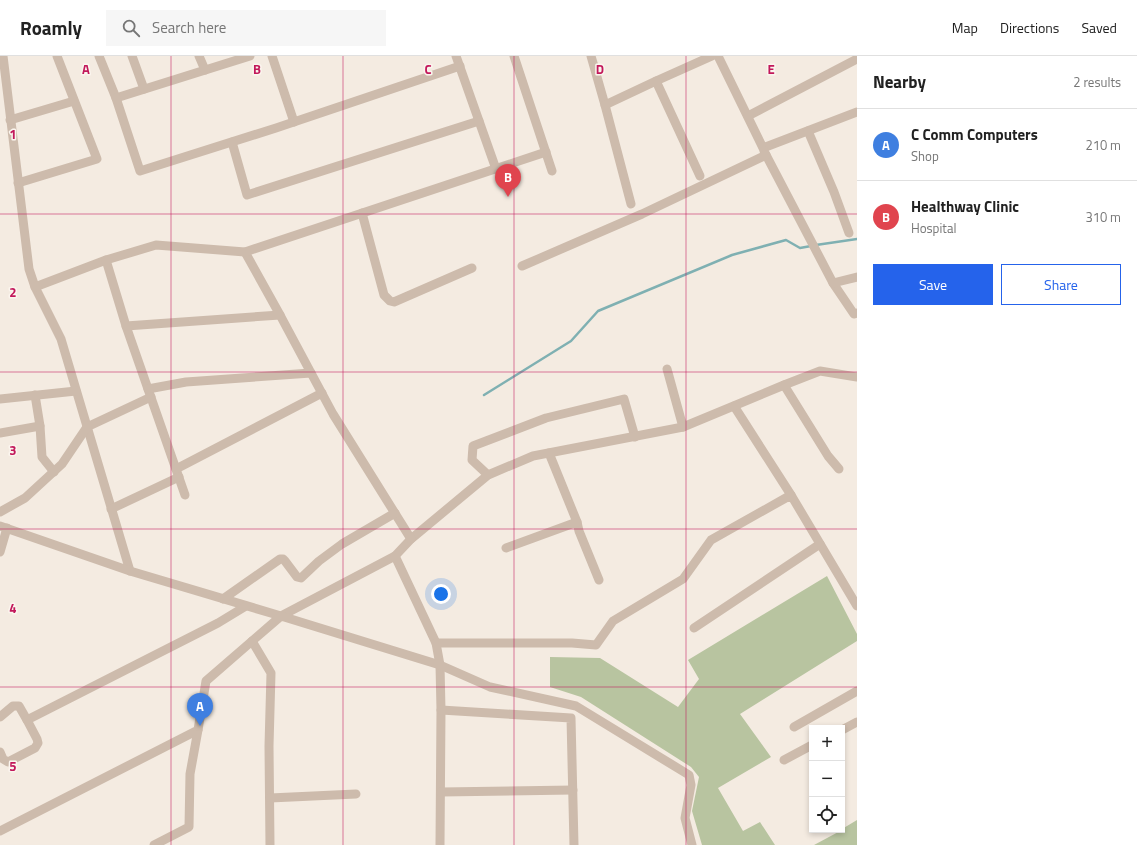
<!DOCTYPE html>
<meta charset="utf-8">
<style>
:root{--surface:#fff;--page:#f6f6f6;--text:#222;--muted:#767676;--line:#e0e0e0;--accent:#2563eb}
body{margin:0;font-family:"Titillium Web",sans-serif;background:var(--page);color:var(--text)}
.controls{position:absolute;right:12px;bottom:12px;display:grid;overflow:hidden;border-radius:0px;box-shadow:0 2px 6px #0003}
.controls button{width:36px;height:36px;display:grid;place-items:center;padding:0;border:0;border-bottom:1px solid var(--line);background:var(--surface);color:var(--text);font:20px sans-serif}
.you{position:absolute;left:441px;top:538px;width:14px;height:14px;margin:-10px;border:3px solid #fff;border-radius:50%;background:#1a73e8;box-shadow:0 0 0 6px #1a73e833}
.badge{display:grid;place-items:center;width:26px;height:26px;border-radius:50%;background:var(--accent);color:#fff;font-size:13px;font-weight:700}
.pin{position:absolute;translate:-50% -33px;filter:drop-shadow(0 1px 2px #0008)}
.pin::after{content:'';position:absolute;top:21px;width:14px;height:12px;background:inherit;clip-path:polygon(0 0,100% 0,50% 100%)}
.list{margin:0;padding:0;list-style:none}
h2{display:flex;justify-content:space-between;align-items:center;height:52px;margin:0;padding:0 16px;font-size:17px}
h2 small{font-size:13px;font-weight:400;color:var(--muted)}
.list li{display:grid;grid-template-columns:26px 1fr auto;gap:12px;align-items:center;box-sizing:border-box;height:72px;padding:0 16px;border-top:1px solid var(--line)}
.list b{display:block;font-size:15px;white-space:nowrap}
.list p{margin:0;font-size:13px;white-space:nowrap;color:var(--muted)}
.list em{font-size:13px;font-style:normal;color:var(--muted)}
.actions{display:flex;gap:8px;padding:12px 16px}
.actions a{flex:1;padding:9px 0;border:1px solid var(--accent);border-radius:0px;text-align:center;font-size:14px;color:var(--accent)}
.actions .main{background:var(--accent);color:#fff}
.icon{flex:none;width:22px;height:22px;fill:none;stroke:currentColor;stroke-width:2;stroke-linecap:round;stroke-linejoin:round}
.map{position:relative;flex:none;width:857px;height:789px;overflow:hidden}
header{display:flex;align-items:center;gap:24px;box-sizing:border-box;height:56px;padding:0 20px;background:var(--surface);border-bottom:1px solid var(--line)}
header strong{font-size:19px}
nav{display:flex;gap:22px;margin-inline-start:auto;font-size:14px}
.search{width:280px;height:36px;background:var(--page);display:flex;align-items:center;gap:10px;box-sizing:border-box;padding:0 14px;border-radius:0px;color:var(--muted);font-size:15px}
main{display:flex}
aside{flex:1;background:var(--surface)}
.map>svg:first-child{display:block}
</style>
<header>
<strong>Roamly</strong>
<div class="search"><svg class="icon" aria-label="search" viewBox="0 0 24 24"><circle cx="10" cy="10" r="6"/><path d="M15 15l6 6"/></svg>Search here</div>
<nav><a>Map</a><a>Directions</a><a>Saved</a></nav>
</header>
<main>
<div class="map">
<svg width="857" height="789" viewBox="0 0 857 789">
<rect width="100%" height="100%" fill="#f4ebe1"/>
<g fill="#b8c4a0">
<path d="M827 520 857 578V585L740 658 771 701 718 732 743 775 760 766 775 789H702L692 755 699 721 691 711 581 641 550 631V601L600 602 678 651 699 623 688 604Z"/>
<path d="M857 764V789H814L842 774V773Z"/>
</g>
<g fill="none" stroke-linecap="round" stroke-linejoin="round">
<g stroke="#7fb0b2" stroke-width="2.5">
<path d="M816 189 857 183"/>
<path d="M484 339 571 285 598 255 732 199 786 184 800 192 811 190"/>
</g>
<g stroke="#cdbbac" stroke-width="9">
<path d="M3 0 29 213 35 231 61 283 130 515"/>
<path d="M99 0 116 42 250 0"/>
<path d="M132 0 144 33"/>
<path d="M199 0 205 14"/>
<path d="M272 0 294 66"/>
<path d="M456 0 496 113"/>
<path d="M514 0 552 115"/>
<path d="M591 0 605 49 631 148"/>
<path d="M718 0 763 92 857 56"/>
<path d="M656 25 712 0"/>
<path d="M116 42 140 115 276 72 460 10"/>
<path d="M605 49 656 25 700 120"/>
<path d="M748 60 857 3"/>
<path d="M10 64 74 45"/>
<path d="M808 75 834 136 849 177"/>
<path d="M232 86 247 139 479 65"/>
<path d="M764 95 833 227 854 258 857 257"/>
<path d="M18 127 97 103 57 0"/>
<path d="M362 157 384 239 390 245 394 246 472 212"/>
<path d="M245 196 280 259"/>
<path d="M522 210 642 158 766 99"/>
<path d="M833 227 857 221"/>
<path d="M35 231 106 204"/>
<path d="M126 270 185 439"/>
<path d="M667 313 683 371"/>
<path d="M784 329 828 400 839 413"/>
<path d="M148 333 186 326 311 317"/>
<path d="M35 339 40 370 42 401 54 416"/>
<path d="M0 343 76 335"/>
<path d="M734 350 791 439"/>
<path d="M0 377 40 370"/>
<path d="M549 397 577 466 579 475 599 524"/>
<path d="M176 413 322 337"/>
<path d="M488 419 472 404 473 390 546 362 624 343 635 381"/>
<path d="M111 453 179 421"/>
<path d="M0 456 25 442 62 408 87 371 151 341"/>
<path d="M0 470 130 515 281 560 395 500 411 483 488 419 533 400 683 371 784 329 820 315 857 321"/>
<path d="M411 483 333 358 280 259 126 270 106 204 156 189 245 196 546 96"/>
<path d="M506 492 577 466"/>
<path d="M0 496 7 472"/>
<path d="M395 500 436 587 440 609 441 654 440 789"/>
<path d="M223 543 280 503H283L285 505 297 521 301 522 319 505 342 488 395 457"/>
<path d="M694 572 820 488"/>
<path d="M252 585 271 617 269 690 270 789"/>
<path d="M436 587H572L596 589 613 565 683 523 711 484 791 439 857 550"/>
<path d="M441 654 571 662 574 789"/>
<path d="M0 661 13 650H19L27 664 218 567 246 550"/>
<path d="M794 671 857 635"/>
<path d="M842 674 857 666"/>
<path d="M0 696 3 703 8 706 35 692 38 687 37 683 27 664"/>
<path d="M784 704 812 689"/>
<path d="M441 736 573 734"/>
<path d="M270 742 356 738"/>
<path d="M0 775 198 674 206 625 281 560 440 609 490 631 576 650 689 719 691 729 685 762 692 789"/>
<path d="M154 789 189 771 190 718 198 674"/>
</g>
</g>
<path fill="none" stroke="#c2185b" stroke-width="1" stroke-opacity="0.55" d="M171 0V789M343 0V789M514 0V789M686 0V789M0 158H857M0 316H857M0 473H857M0 631H857"/>
<g font-size="13" text-anchor="middle" font-weight="bold" fill="#c2185b" stroke="#fbf5ee" stroke-width="3" stroke-linejoin="round" paint-order="stroke">
<text x="86" y="18">A</text>
<text x="257" y="18">B</text>
<text x="428" y="18">C</text>
<text x="600" y="18">D</text>
<text x="771" y="18">E</text>
<text x="13" y="83">1</text>
<text x="13" y="241">2</text>
<text x="13" y="399">3</text>
<text x="13" y="557">4</text>
<text x="13" y="715">5</text>
</g>
</svg>
<div class="controls">
<button>+</button>
<button>−</button>
<button><svg class="icon" aria-label="locate" viewBox="0 0 24 24"><circle cx="12" cy="12" r="6"/><path d="M12 2v4M12 18v4M2 12h4M18 12h4"/></svg></button>
</div>
<div class="you"></div>
<div class="pin badge" style="left:200px;top:670px;background:#3f7fe0">A</div>
<div class="pin badge" style="left:508px;top:141px;background:#e0444e">B</div>
</div>
<aside>
<h2>Nearby<small>2 results</small></h2>
<ul class="list">
<li><span class="badge" style="background:#3f7fe0">A</span><div><b>C Comm Computers</b><p>Shop</p></div><em>210 m</em></li>
<li><span class="badge" style="background:#e0444e">B</span><div><b>Healthway Clinic</b><p>Hospital</p></div><em>310 m</em></li>
</ul>
<div class="actions"><a class="main">Save</a><a>Share</a></div>
</aside>
</main>
